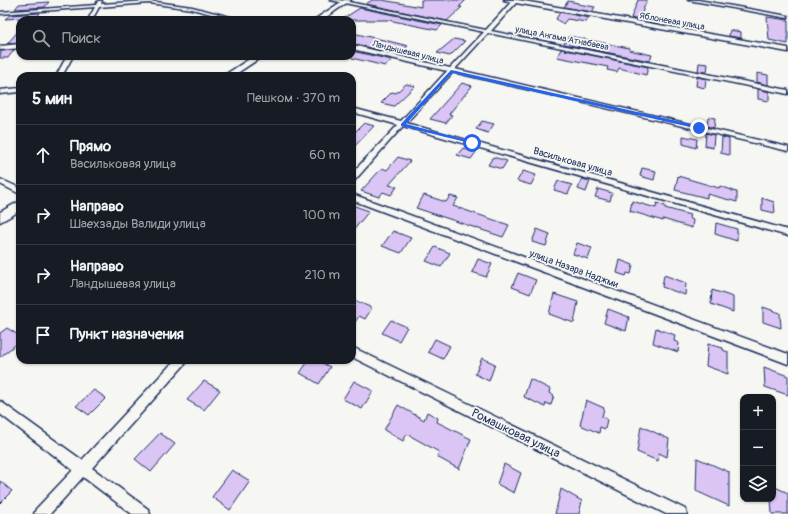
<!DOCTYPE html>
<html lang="ru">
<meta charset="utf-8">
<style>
:root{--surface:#171b24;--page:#20242c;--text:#f1f3f6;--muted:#9ea1a6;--line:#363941}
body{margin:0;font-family:Pangolin,sans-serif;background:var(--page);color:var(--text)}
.controls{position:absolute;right:12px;bottom:12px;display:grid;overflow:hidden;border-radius:8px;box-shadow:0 1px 3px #0004}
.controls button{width:36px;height:36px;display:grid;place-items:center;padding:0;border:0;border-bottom:1px solid var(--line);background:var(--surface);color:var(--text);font:20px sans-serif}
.stop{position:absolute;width:12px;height:12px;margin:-9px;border:3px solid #2563eb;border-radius:50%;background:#fff}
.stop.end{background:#2563eb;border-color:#fff;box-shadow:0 1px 4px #0008}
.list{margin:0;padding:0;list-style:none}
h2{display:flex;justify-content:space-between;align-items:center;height:52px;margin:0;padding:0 16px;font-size:17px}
h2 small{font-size:13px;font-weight:400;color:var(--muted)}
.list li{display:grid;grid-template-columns:26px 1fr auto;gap:12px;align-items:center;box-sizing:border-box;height:60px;padding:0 16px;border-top:1px solid var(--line)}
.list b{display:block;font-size:15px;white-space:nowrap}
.list p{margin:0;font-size:13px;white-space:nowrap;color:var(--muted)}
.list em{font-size:13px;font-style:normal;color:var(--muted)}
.icon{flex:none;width:22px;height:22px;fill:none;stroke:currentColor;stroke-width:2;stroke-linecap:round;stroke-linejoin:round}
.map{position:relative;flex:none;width:788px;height:514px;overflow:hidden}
.search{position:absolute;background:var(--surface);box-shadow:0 1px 3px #0004;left:16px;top:16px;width:340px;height:44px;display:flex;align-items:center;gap:10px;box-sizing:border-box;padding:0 14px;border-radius:12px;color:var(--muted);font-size:15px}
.panel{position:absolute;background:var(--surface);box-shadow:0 1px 3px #0004;left:16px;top:72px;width:340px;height:292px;border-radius:12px}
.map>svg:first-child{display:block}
</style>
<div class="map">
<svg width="788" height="514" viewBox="0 0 788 514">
<rect width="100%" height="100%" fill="#f6f6f2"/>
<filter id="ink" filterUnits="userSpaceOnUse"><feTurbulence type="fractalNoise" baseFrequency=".025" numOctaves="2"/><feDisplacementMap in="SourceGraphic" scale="8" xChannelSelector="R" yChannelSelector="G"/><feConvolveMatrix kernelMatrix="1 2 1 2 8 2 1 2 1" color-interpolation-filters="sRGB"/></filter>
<g filter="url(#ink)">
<g fill="#dac5f5" stroke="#1b2f5e">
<path d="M372 0H382L421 7V0H466L459 7H462L447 21 366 4Z"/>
<path d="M638 0H647L639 20 631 18Z"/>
<path d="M568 1 578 3V4L595 7 592 12 564 7Z"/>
<path d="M49 2 45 7 15 9 19 4Z"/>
<path d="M360 8 442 25 437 30 388 20H341Z"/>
<path d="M560 12 589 18 586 22 567 19 563 24 556 19Z"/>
<path d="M40 13 37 17 5 19 10 15Z"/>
<path d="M767 17 788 20V44L769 40Z"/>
<path d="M20 29V43L7 44Z"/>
<path d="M730 30 741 32V38L729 36Z"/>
<path d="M357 34 388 41 408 46 399 54 352 44V38Z"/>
<path d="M569 36 629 48V50L652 55 650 61 564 44Z"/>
<path d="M454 39 465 41 450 56 437 53Z"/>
<path d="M561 49 648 67 646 75 619 68 617 72 607 70 608 67 557 57Z"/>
<path d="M14 50 8 58H0L1 51Z"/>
<path d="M352 51 392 60 385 66 352 58Z"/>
<path d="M699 63 708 64 707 72 698 71Z"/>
<path d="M757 73 768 75V85L757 82Z"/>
<path d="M697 77 706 79 705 88 696 86Z"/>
<path d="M462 83 472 86 449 114 452 115 446 123 430 119Z"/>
<path d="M406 84 415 86 394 106 381 103 392 92 396 93Z"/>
<path d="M758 89 769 92V101L758 99Z"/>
<path d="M708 117 715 118 714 128 707 126Z"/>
<path d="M482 121 494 124 488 133 476 129Z"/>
<path d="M364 123 374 126 352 149V135Z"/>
<path d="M706 133 714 135 713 148 705 146Z"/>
<path d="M683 136 697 139 696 148 683 144Z"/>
<path d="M722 137 729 139V155L721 153Z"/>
<path d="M463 148 476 152 471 159 457 155Z"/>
<path d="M398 157 410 161 389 185 397 187 391 195 383 192 379 197 361 191 382 168 387 170Z"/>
<path d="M493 157 507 161 502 169 488 165Z"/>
<path d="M642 168 656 171 654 180 640 176Z"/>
<path d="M523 171 536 175 531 185 517 181Z"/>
<path d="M678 176 719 188 720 186 732 190V191L737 192V202L707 194V198L675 190Z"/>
<path d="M582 179 590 181 586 192 578 189Z"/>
<path d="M558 181 572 185 568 194 554 190Z"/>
<path d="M598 189 612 193 610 201 595 197Z"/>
<path d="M424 195 446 202 450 196 458 198 453 206 509 225 503 237 416 208Z"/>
<path d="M762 198 774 202 775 213 762 210Z"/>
<path d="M632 201 656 208 657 203 665 206V208L690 215 689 218 693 220 692 228 663 219V221L630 211Z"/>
<path d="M352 205 369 211 352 232Z"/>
<path d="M716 223 737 229V241L715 234Z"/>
<path d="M537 229 550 234 546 246 532 242Z"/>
<path d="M393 231 411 238 401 253 382 246Z"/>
<path d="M577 243 592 248 588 259 573 254Z"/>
<path d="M435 247 450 253 441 267 426 261Z"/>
<path d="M478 259 492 264 486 277 472 272Z"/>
<path d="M620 260 633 265 631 274 627 273 626 276 617 273Z"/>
<path d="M518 273 536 280 530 294 512 287Z"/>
<path d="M664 275 686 283 685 295 662 287Z"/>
<path d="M712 290 733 297V312L711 304Z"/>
<path d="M554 294 578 302 574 323 549 314Z"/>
<path d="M352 299 372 308 365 319 359 316 352 327Z"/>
<path d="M763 307 780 313 781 328 763 322Z"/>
<path d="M608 309 629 317 626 331 604 323Z"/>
<path d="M391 320 407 327 399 341 382 333Z"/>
<path d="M7 328 20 336 16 339 19 342 0 357V333Z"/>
<path d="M656 328 675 335 674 341 679 343 678 352 653 343Z"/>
<path d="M435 339 450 346 443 359 428 352Z"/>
<path d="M708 344 723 348V350L728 352V374L706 366Z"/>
<path d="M482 358 495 364 489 381 475 374Z"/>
<path d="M309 360H317L330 367 319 384 300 373Z"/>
<path d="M764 367 788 376V395L765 387Z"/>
<path d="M530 379 550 389 549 393 554 396 551 405 546 403 545 407 524 397Z"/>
<path d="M204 381 220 390 204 410 187 400Z"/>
<path d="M354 381 373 391 362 409 343 399Z"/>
<path d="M94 390 106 398 89 415 76 406Z"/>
<path d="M586 400 604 408 602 417 607 419 605 429 600 427 599 433 580 425Z"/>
<path d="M398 405 424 420 427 412 438 418 437 422 471 439 459 469 437 457 439 452 407 434 403 441 384 430Z"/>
<path d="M641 426 669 439 667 457 659 453 658 461 637 452Z"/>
<path d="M160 433 175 444 151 472 135 459Z"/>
<path d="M697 458 729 472V506L696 491Z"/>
<path d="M504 464 521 473 514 493 497 484Z"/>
<path d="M232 470 250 481 230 510 212 497Z"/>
<path d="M0 481 12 491 0 503Z"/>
<path d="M773 486 788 493V514H772L771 499H773Z"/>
<path d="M561 489 582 501 579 514H555Z"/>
</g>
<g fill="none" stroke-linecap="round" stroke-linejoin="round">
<g stroke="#1b2f5e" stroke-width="3">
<g id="street">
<path d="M330 0H339L486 30 511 2 504 0H518L788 48V52L516 3 491 31 788 90V94L488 33 455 69 788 147V151L453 72 406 123 788 230V236L403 126 355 180H352V173L398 125 352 112V108L401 121 447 71 352 49V45L450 68 484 32Z"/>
<path d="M688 0H698L788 16V18Z"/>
<path d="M98 1H102L101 4 149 1 192 7 242 20H234L192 9 149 3 99 7 92 20H88L95 7 0 14V12L96 5Z"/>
<path d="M20 44V48L0 50V46Z"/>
<path d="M67 56H73L62 76H56Z"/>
<path d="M20 88V92L0 94V90Z"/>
<path d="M0 179 20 188V194L0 184Z"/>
<path d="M352 194 788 354V364L352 200Z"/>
<path d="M352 347 685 509 687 514H666L352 357Z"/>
<path d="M175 360H187L186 363 92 468 148 509 150 514H132L83 477 50 514H34L36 509 73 470 0 414V401L82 460Z"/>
</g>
</g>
<g stroke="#1b2f5e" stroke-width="3">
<g id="secondary">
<path d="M344 0H351L322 20H314Z"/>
<path d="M254 56H263L233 76H223Z"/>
<path d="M20 201V211L0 222V212Z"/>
</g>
</g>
<use href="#street" fill="#f6f6f2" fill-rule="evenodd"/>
<use href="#secondary" fill="#f6f6f2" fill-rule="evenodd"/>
</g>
</g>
<path fill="#2563eb" d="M451 70 699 126 702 128 699 129 452 73 406 124 474 142V144L401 126V124Z"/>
<g text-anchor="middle" stroke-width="3.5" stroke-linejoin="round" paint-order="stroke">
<g font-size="9" fill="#1b2f5e" stroke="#f6f6f2">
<text transform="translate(672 21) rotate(10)" y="3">Яблоневая улица</text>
<text transform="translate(562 38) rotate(11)" y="3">улица Ангама Атнабаева</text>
<text transform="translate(408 52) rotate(14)" y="3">Ландышевая улица</text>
</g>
<g font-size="10" fill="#1b2f5e" stroke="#f6f6f2">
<text transform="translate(573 161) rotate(16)" y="4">Васильковая улица</text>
<text transform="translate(574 268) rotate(20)" y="4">улица Назара Наджми</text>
</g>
<g font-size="12" fill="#1b2f5e" stroke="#f6f6f2">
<text transform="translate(516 433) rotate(26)" y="4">Ромашковая улица</text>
</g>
</g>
</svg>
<div class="controls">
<button>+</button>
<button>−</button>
<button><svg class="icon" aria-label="layers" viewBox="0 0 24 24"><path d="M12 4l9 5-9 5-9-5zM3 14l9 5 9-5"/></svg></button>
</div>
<div class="stop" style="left:472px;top:143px"></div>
<div class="stop end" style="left:699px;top:128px"></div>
<div class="search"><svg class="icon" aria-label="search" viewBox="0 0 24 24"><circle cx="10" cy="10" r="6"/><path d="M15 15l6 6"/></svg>Поиск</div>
<section class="panel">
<h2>5 мин<small>Пешком · 370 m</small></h2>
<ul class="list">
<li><svg class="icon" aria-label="ahead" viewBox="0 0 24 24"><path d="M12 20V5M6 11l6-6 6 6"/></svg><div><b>Прямо</b><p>Васильковая улица</p></div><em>60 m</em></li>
<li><svg class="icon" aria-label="right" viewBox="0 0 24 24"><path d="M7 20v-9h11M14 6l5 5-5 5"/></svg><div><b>Направо</b><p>Шаехзады Валиди улица</p></div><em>100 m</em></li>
<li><svg class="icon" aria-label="right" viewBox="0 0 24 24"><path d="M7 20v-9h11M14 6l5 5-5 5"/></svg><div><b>Направо</b><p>Ландышевая улица</p></div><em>210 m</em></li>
<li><svg class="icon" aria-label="arrive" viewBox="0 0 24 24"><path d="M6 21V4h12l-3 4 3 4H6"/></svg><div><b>Пункт назначения</b></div></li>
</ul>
</section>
</div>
